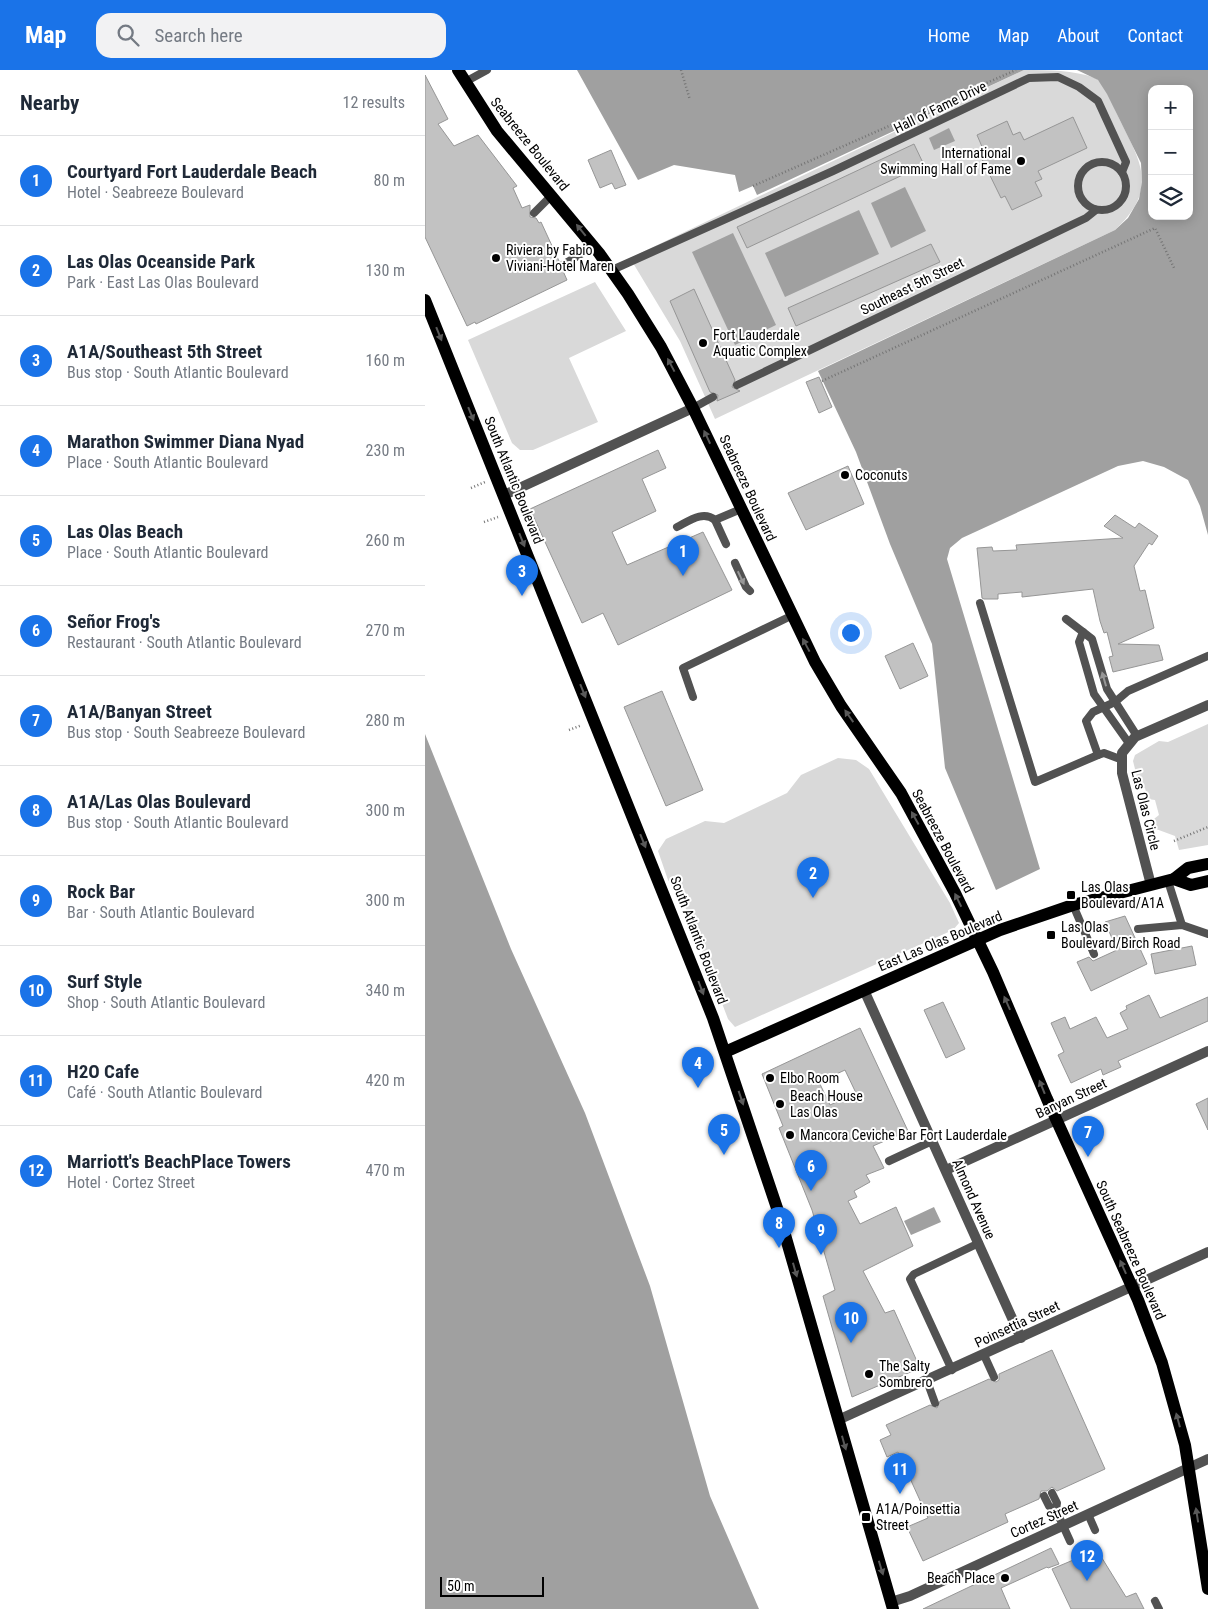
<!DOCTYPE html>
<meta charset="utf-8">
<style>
:root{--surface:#fff;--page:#f2f2f3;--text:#1f2937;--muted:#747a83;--line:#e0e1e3;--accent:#1a73e8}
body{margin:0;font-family:"Roboto Condensed",sans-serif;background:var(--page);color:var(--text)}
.controls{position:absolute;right:15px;top:15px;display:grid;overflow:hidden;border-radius:10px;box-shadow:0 2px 12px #0003}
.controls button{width:45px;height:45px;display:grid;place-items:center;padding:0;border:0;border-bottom:1px solid var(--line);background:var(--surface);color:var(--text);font:25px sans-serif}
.scale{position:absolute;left:15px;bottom:12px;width:104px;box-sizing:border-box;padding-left:5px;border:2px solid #000;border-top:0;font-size:14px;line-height:18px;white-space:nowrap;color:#000;-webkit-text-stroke:4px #fff;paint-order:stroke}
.you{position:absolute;left:425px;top:562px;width:18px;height:18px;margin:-12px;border:4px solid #fff;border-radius:50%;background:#1a73e8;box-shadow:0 0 0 8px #1a73e833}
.badge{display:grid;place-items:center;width:32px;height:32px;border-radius:50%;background:var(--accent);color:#fff;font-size:16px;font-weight:700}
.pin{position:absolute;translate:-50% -41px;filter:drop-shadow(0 1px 2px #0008)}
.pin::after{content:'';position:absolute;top:26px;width:18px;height:15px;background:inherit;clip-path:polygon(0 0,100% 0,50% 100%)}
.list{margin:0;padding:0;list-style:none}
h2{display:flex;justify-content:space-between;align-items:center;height:65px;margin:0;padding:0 20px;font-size:21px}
h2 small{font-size:16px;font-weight:400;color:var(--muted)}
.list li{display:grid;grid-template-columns:32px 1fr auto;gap:15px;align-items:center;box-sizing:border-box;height:90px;padding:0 20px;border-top:1px solid var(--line)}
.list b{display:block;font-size:19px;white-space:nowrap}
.list p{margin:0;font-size:16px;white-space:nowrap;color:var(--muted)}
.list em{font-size:16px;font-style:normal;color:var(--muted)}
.icon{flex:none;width:28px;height:28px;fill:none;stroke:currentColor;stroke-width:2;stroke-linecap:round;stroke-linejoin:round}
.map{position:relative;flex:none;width:783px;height:1539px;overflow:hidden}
header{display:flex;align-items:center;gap:30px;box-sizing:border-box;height:70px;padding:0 25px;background:var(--accent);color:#fff}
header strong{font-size:24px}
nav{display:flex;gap:28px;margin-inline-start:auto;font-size:18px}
.search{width:350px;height:45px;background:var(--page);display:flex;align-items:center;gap:12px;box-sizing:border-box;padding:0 18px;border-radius:15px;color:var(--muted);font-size:19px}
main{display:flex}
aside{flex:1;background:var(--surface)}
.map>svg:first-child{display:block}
</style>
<header>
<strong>Map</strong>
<div class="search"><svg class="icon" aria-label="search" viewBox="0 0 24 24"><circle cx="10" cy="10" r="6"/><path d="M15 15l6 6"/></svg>Search here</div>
<nav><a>Home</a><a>Map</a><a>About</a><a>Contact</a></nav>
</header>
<main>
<aside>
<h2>Nearby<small>12 results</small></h2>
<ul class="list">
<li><span class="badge">1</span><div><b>Courtyard Fort Lauderdale Beach</b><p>Hotel · Seabreeze Boulevard</p></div><em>80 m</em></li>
<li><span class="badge">2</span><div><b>Las Olas Oceanside Park</b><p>Park · East Las Olas Boulevard</p></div><em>130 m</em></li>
<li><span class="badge">3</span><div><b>A1A/Southeast 5th Street</b><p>Bus stop · South Atlantic Boulevard</p></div><em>160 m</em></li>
<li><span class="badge">4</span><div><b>Marathon Swimmer Diana Nyad</b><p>Place · South Atlantic Boulevard</p></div><em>230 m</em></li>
<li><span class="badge">5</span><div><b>Las Olas Beach</b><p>Place · South Atlantic Boulevard</p></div><em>260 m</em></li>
<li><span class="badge">6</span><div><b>Señor Frog's</b><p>Restaurant · South Atlantic Boulevard</p></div><em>270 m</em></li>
<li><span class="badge">7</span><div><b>A1A/Banyan Street</b><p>Bus stop · South Seabreeze Boulevard</p></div><em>280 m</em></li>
<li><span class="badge">8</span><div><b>A1A/Las Olas Boulevard</b><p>Bus stop · South Atlantic Boulevard</p></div><em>300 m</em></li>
<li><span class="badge">9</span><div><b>Rock Bar</b><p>Bar · South Atlantic Boulevard</p></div><em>300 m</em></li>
<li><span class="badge">10</span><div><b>Surf Style</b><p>Shop · South Atlantic Boulevard</p></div><em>340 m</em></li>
<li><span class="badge">11</span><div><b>H2O Cafe</b><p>Café · South Atlantic Boulevard</p></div><em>420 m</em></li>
<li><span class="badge">12</span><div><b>Marriott's BeachPlace Towers</b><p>Hotel · Cortez Street</p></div><em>470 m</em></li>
</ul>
</aside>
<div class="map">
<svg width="783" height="1539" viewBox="0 0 783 1539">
<rect width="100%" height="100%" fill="#fff"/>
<g fill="#d9d9d9">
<path d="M599 0C623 0 649 0 670 8 681 14 687 33 692 44 715 91 735 118 690 160L290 349 255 271 205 188Z"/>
<path d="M170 212 201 261 144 288 173 352 108 380H95L87 373 43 270Z"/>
<path d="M783 654V775L754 780 750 766 731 759 729 749 734 745 730 730 723 729 720 718 715 719 708 691 710 685 734 671 743 672Z"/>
<path d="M413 688 431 690 444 699 525 833 534 853 528 860 310 957 303 949 259 834 243 810 233 781 241 769 280 751 299 753 362 723 376 705Z"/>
</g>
<g fill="#a0a0a0" fill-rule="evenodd">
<path d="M152 0H599L332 125 328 116 314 122 310 105 249 95 213 110Z"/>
<path d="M652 0H783V465L775 436 763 410 739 397 718 391 693 396 537 468 525 478 522 489 615 799 571 820 520 698 507 574 465 474 431 382 393 301 690 160 703 148 714 129 717 112 716 93 682 24 673 10ZM727 19H764V146H727Z"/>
<path d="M524 58 530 71 509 80 504 68Z"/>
<path d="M480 117 501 161 466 178 446 133Z"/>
<path d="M434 140 454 184 360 227 340 183Z"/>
<path d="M308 163 351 255 310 275 267 182Z"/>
<path d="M0 664 86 879 160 1043 225 1216 285 1426 334 1539H0Z"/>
<path d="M509 1137 516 1152 486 1165 479 1151Z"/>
</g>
<g fill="#c2c2c2" stroke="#969696" fill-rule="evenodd">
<path d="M0 5 23 49 13 54 29 76 53 65 92 116 88 118 97 138 105 135V147L111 148 114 153 116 152 134 191 131 198 138 201 142 210 51 254 50 252 42 256 0 167Z"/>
<path d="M648 47 662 78 613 101 617 109 610 112 617 126 587 140 580 126 576 128 553 81 558 79 552 65 582 51 588 65 595 62 599 70Z"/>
<path d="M489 74 499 95 322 178 312 157Z"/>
<path d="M186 80 201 115 190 119 187 113 175 118 163 90Z"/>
<path d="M506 174 515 192 371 256 363 238Z"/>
<path d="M269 219 310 310 307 317 315 321 292 331 293 325 285 322 245 231Z"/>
<path d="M394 307 407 337 394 343 381 312Z"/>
<path d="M233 380 241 398 217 409 231 441 187 462 202 495 278 462 307 520 193 575 178 543 157 553 105 439Z"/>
<path d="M423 396 439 434 381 460 363 423Z"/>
<path d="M690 445 710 458 714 453 733 466 727 475 724 473 709 496 715 521 720 520 729 558 693 574 734 575 738 590 688 602 684 587 688 586 682 562 679 563 675 551 668 519 597 527V522L573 524V529H559L557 528 552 478 567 477 568 481 592 480 591 475 698 468 679 456Z"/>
<path d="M488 573 503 606 475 619 460 586Z"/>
<path d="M237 621 278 720 241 736 199 637Z"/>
<path d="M700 846 722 894 666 921 652 892 664 887 668 891 692 880 680 852Z"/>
<path d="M767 876 771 895 730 904 726 884Z"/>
<path d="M724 925 735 948 783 927V951L693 991 696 997 678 1005 676 999 646 1013 633 985 639 982 626 953 640 947 645 959 671 947 682 968 703 959 695 943 702 939 701 936Z"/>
<path d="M518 932 540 979 521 988 499 940Z"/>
<path d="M435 958 483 1061 448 1076 459 1098 441 1105 445 1112 429 1121 432 1127 423 1131 435 1154 471 1137 488 1176 438 1201 460 1243 469 1240 495 1298 427 1327 398 1226 410 1220 387 1140 354 1058 358 1056 337 1004ZM420 1000 431 1023 405 1035 394 1012Z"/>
<path d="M783 1028V1060L771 1034Z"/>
<path d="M627 1280 680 1399 632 1421 627 1417 622 1421H616L614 1429 580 1444 583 1452 498 1491 482 1457 503 1448 473 1382 462 1387 455 1370 466 1365 461 1355 505 1335 512 1338 515 1331 564 1309 571 1312 574 1310V1304Z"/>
<path d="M626 1478 634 1494 623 1498 622 1497 576 1518 585 1539H498Z"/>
<path d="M672 1480 701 1527 711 1523 719 1539H646L627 1499Z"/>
</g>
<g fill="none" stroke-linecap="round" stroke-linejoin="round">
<g stroke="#747474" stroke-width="2.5" stroke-dasharray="1 2.5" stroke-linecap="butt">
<path d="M256 0 265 30"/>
<path d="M328 116 591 0"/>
<path d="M397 311 730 158 750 200"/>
<path d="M46 418 60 412"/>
<path d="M59 452 73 447"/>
<path d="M144 660 157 655"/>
<path d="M749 771 783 757"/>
</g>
<g stroke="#525252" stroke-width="8">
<path d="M40 12 62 0"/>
<circle cx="677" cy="116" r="24"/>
<path d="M109 143 126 126"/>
<path d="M136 196 169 176"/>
<path d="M187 200 408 101 604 8 633 7 654 17 673 31 701 92 697 102"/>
<path d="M312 315 661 148 671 140"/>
<path d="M268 338 288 327"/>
<path d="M252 457C264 451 278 440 290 450"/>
<path d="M301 474 290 450 316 439"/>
<path d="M310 493 321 517 325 521"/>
<path d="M555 533 610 712 673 685 661 651 668 642 690 632 703 621 783 586"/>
<path d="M641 549 658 562"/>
<path d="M268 627 258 598 366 546"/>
<path d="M703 672 669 624 654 572 658 562 667 569 682 619 712 666"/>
<path d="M673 685 679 683 695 689"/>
<path d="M743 811 757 855"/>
<path d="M648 835 669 884"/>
<path d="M713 859 757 855 783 864"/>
<path d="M464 1091 507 1071"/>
<path d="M559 1285 569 1307"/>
<path d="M527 1300 485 1209 489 1204 554 1173"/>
<path d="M502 1311 510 1333"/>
<path d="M627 1423 632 1433 631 1440 645 1471"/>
<path d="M619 1426 624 1436 631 1440"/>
<path d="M663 1444 670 1460"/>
<path d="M730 1531 734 1539"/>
</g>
<g stroke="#525252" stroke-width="10">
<path d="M79 425 268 338"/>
<path d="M726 815 697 703V683L710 667 783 635"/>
<path d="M439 920 596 1268"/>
<path d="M521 1100 783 981"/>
<path d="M413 1350 783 1182"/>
<path d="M466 1532 485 1526 783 1389"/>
</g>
<g stroke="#000" stroke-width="12">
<path d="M33 0 72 61 174 183 203 224 236 277 268 338 390 592 416 636 476 723 530 823 568 902 622 1029 713 1230 737 1293 760 1375 783 1519"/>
<path d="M0 230 288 948 354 1144 468 1539"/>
<path d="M749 809 766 815 783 811"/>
<path d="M300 982 575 860 648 835 749 809 763 798 783 794"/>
</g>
</g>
<defs><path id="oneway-solid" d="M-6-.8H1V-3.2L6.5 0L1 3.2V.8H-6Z" transform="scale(1.25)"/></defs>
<g fill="#595959">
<use href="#oneway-solid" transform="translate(156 160) rotate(-129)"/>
<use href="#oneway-solid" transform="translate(14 264) rotate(68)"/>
<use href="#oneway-solid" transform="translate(246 295) rotate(-118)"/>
<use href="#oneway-solid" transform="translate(46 344) rotate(68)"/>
<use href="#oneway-solid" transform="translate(282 367) rotate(-115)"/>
<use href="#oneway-solid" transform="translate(97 470) rotate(68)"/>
<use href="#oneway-solid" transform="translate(381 575) rotate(-118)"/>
<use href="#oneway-solid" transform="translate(158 621) rotate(68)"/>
<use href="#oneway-solid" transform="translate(424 646) rotate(-125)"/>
<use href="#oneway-solid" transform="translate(490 748) rotate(-119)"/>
<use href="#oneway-solid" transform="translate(218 771) rotate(68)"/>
<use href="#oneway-solid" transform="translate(533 830) rotate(-116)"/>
<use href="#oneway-solid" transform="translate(276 918) rotate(69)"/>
<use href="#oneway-solid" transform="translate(582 933) rotate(-114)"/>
<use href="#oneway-solid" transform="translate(617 1017) rotate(-112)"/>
<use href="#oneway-solid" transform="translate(316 1028) rotate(71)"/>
<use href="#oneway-solid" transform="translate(698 1197) rotate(-114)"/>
<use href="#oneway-solid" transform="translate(370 1200) rotate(74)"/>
<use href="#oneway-solid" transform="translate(753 1350) rotate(-105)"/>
<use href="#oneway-solid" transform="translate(419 1373) rotate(74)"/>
<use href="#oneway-solid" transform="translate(772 1445) rotate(-99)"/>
<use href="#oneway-solid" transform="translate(456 1498) rotate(73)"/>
</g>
<g fill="#979797">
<use href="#oneway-solid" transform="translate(316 508) rotate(65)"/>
<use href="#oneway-solid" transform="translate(679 609) rotate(-106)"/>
</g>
<g fill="#000" stroke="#fff" stroke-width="2">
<circle cx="596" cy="91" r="5"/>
<circle cx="71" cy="188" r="5"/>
<circle cx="278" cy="273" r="5"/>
<circle cx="420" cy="405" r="5"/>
<rect x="641" y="820" width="10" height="10" rx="2.5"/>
<rect x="621" y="860" width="10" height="10" rx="2.5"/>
<circle cx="345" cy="1008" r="5"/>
<circle cx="355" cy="1034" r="5"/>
<circle cx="365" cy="1065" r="5"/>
<circle cx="444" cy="1304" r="5"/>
<rect x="436" y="1442" width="10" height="10" rx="2.5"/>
<circle cx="580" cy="1508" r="5"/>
</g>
<g text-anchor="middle" stroke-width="4" stroke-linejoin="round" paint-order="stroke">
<g font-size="14" fill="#000" stroke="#fff">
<text transform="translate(515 37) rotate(-26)" y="5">Hall of Fame Drive</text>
<text transform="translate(105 74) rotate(51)" y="5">Seabreeze Boulevard</text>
<text transform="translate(487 216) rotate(-26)" y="5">Southeast 5th Street</text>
<text transform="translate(89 410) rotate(68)" y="5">South Atlantic Boulevard</text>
<text transform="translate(323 418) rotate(65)" y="5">Seabreeze Boulevard</text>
<text transform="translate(721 740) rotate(76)" y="5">Las Olas Circle</text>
<text transform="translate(518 771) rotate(62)" y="5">Seabreeze Boulevard</text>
<text transform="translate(274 870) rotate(69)" y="5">South Atlantic Boulevard</text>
<text transform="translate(515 871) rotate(-23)" y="5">East Las Olas Boulevard</text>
<text transform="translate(646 1028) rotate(-25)" y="5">Banyan Street</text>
<text transform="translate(549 1129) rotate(66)" y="5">Almond Avenue</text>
<text transform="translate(706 1180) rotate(66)" y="5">South Seabreeze Boulevard</text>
<text transform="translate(592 1254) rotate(-25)" y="5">Poinsettia Street</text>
<text transform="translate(619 1449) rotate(-24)" y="5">Cortez Street</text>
</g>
<g font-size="14" fill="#000" stroke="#fff" text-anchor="start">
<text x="586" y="88" text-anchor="end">International<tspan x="586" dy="16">Swimming Hall of Fame</tspan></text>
<text x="81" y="185">Riviera by Fabio<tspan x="81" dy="16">Viviani-Hotel Maren</tspan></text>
<text x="288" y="270">Fort Lauderdale<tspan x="288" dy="16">Aquatic Complex</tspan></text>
<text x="430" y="410">Coconuts</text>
<text x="656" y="822">Las Olas<tspan x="656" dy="16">Boulevard/A1A</tspan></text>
<text x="636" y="862">Las Olas<tspan x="636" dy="16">Boulevard/Birch Road</tspan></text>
<text x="355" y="1013">Elbo Room</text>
<text x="365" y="1031">Beach House<tspan x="365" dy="16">Las Olas</tspan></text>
<text x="375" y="1070">Mancora Ceviche Bar Fort Lauderdale</text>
<text x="454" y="1301">The Salty<tspan x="454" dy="16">Sombrero</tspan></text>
<text x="451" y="1444">A1A/Poinsettia<tspan x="451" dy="16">Street</tspan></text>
<text x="570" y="1513" text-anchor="end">Beach Place</text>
</g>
</g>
</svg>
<div class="controls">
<button>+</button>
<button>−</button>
<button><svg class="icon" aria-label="layers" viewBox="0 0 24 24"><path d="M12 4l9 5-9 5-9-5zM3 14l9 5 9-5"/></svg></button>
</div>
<div class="scale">50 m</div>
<div class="you"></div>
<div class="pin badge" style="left:258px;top:506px">1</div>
<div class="pin badge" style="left:388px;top:828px">2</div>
<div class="pin badge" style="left:97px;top:526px">3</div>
<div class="pin badge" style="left:273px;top:1018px">4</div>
<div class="pin badge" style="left:299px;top:1085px">5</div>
<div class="pin badge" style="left:386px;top:1121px">6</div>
<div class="pin badge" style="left:663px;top:1087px">7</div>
<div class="pin badge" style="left:354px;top:1178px">8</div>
<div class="pin badge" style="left:396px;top:1185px">9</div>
<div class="pin badge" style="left:426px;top:1273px">10</div>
<div class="pin badge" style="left:475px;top:1424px">11</div>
<div class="pin badge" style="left:662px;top:1511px">12</div>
</div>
</main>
